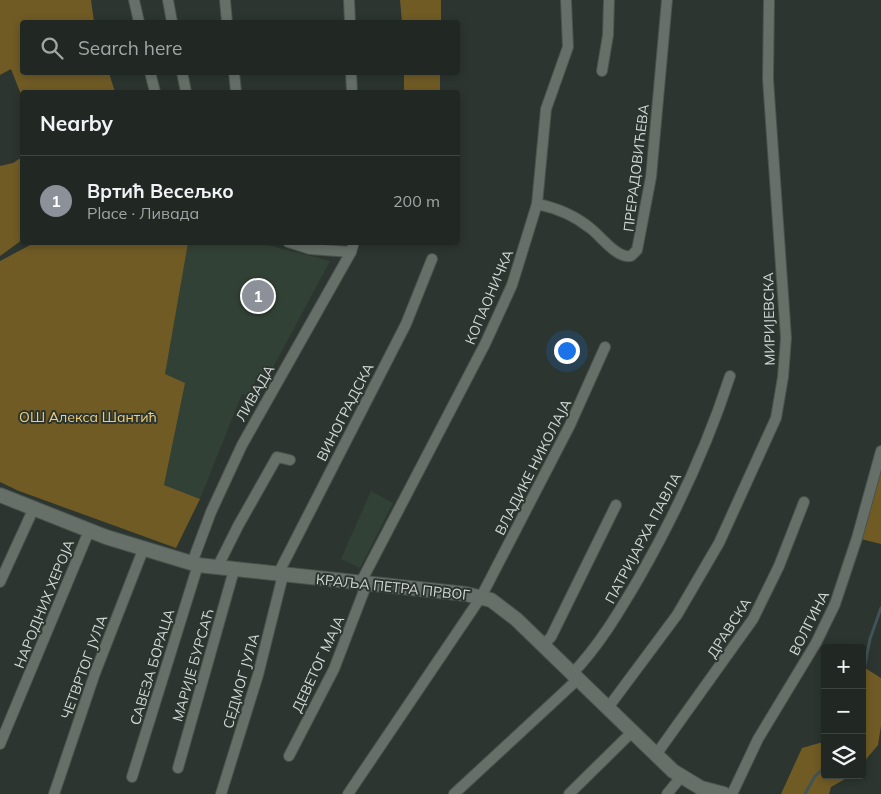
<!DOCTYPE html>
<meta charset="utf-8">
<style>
:root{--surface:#212823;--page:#29302b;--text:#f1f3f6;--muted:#a2a6a6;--line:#3e4441;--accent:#8c9099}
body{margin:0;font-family:Mulish,sans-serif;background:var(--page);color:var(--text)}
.controls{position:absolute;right:15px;bottom:15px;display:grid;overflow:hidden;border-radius:5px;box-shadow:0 2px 8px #0003}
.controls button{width:45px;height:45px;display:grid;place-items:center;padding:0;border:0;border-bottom:1px solid var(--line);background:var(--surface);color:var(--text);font:25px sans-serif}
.you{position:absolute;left:566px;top:350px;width:18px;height:18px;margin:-12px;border:4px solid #fff;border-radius:50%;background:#1a73e8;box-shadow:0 0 0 8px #1a73e833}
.badge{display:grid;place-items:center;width:32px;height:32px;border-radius:50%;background:var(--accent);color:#fff;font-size:16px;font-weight:700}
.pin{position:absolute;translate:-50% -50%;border:2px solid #fff;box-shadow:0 1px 5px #0006}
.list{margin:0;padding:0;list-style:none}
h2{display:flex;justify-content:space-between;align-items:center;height:65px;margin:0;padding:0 20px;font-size:21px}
h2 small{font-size:16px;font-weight:400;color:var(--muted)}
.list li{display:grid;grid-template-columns:32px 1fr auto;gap:15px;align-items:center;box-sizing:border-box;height:90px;padding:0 20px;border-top:1px solid var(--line)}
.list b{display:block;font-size:19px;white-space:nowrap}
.list p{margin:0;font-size:16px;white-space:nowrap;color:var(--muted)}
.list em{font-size:16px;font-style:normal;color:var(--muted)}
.icon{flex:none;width:28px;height:28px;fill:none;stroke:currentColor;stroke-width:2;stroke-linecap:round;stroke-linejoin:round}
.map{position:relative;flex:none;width:881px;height:794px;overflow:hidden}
.search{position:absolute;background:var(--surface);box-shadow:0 2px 8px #0003;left:20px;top:20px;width:440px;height:55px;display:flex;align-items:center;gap:12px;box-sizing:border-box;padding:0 18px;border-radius:5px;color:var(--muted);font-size:19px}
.panel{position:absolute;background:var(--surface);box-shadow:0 2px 8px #0003;left:20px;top:90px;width:440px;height:155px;border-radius:5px}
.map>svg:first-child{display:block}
</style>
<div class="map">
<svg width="881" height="794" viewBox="0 0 881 794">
<rect width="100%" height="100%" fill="#2c352f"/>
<g fill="#324136">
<path d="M188 243H260L330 261 269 375 259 373 249 396 242 394 200 499 164 485 184 383 164 374Z"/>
<path d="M371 491 393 503 360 568 341 559Z"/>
</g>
<g fill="#705b25">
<path d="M0 0H91L94 22H22V72L109 73 115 92H22V97L11 69 0 75Z"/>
<path d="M400 0H441V22H402Z"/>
<rect x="404" y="73" width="36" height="19"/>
<path d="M22 157V240L0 256V166L13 163Z"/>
<path d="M34 243H188L165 374 185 383 164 485 200 499 176 548 19 491 0 482V261Z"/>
<path d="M881 451V544L857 538Z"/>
<path d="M862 666 881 678V726L878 745 862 764Z"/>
<path d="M825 739V775H852L831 787 829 794H781L802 748 823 742Z"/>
</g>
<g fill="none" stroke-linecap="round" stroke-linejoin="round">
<g stroke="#415356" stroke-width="3">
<path d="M862 680 870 639 881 608"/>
<path d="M805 794 815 776 825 767"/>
</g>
<g stroke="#4a524c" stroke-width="12">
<g id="street">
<path d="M134 0 139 22"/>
<path d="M168 0 172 22"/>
<path d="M225 0 227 22"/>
<path d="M349 0 350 22"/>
<path d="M602 71 608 35 609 0"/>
<path d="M150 72 155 92"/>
<path d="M182 72 186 92"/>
<path d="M234 72 236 92"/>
<path d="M351 72 352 92"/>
<path d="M537 204C557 208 574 215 590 228 601 236 617 259 631 256L637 250 651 177 667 0"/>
<path d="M288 242 310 249 351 252"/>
<path d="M192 563 211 512 242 445 351 252 354 242"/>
<path d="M217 568 238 526 277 457 290 460"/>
<path d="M278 574 406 324 432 259"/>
<path d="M0 582 33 510"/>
<path d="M361 582 485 344 512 285 537 204 546 109 568 47 566 0"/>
<path d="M542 646 551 637 616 505"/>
<path d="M571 675C599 646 619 612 639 578 676 513 707 447 730 376"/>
<path d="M607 709 677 615 719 543 776 418 783 377 786 338 768 79 769 0"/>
<path d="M0 744 89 531"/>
<path d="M289 756 334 669 367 583"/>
<path d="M655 756 753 619 779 566 804 502"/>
<path d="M178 768 234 570"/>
<path d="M132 777 198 565"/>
<path d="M54 794 95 673 143 550"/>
<path d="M221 794 258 675 283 575"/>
<path d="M348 794 481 597 570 425 605 347"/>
<path d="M454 794 577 680"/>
<path d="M569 794 631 733"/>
<path d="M667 794 681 777"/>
<path d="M732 794 758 739 816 643 835 604 857 538 881 451"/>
</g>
</g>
<g stroke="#4a524c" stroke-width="16">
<path id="secondary" d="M0 495 106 537 198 565 466 594 491 600 516 619 673 771 701 788 724 794"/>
</g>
<use href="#street" stroke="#667069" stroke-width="10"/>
<use href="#secondary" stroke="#667069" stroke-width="14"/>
</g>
<g text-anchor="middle" stroke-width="4" stroke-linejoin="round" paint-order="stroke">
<g font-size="14" fill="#d3d9d4" stroke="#2c352f">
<text transform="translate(636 168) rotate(-83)" y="5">ПРЕРАДОВИЋЕВА</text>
<text transform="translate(489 297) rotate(-67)" y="5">КОПАОНИЧКА</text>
<text transform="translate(769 319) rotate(-91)" y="5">МИРИЈЕВСКА</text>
<text transform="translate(255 393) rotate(-60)" y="5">ЛИВАДА</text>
<text transform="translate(345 412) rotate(-63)" y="5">ВИНОГРАДСКА</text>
<text transform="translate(533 467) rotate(-63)" y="5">ВЛАДИКЕ НИКОЛАЈА</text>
<text transform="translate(643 538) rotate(-62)" y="5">ПАТРИЈАРХА ПАВЛА</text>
<text transform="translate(393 587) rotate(6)" y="5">КРАЉА ПЕТРА ПРВОГ</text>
<text transform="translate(44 604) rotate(-68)" y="5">НАРОДНИХ ХЕРОЈА</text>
<text transform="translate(809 623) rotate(-63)" y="5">ВОЛГИНА</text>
<text transform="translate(729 628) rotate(-57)" y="5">ДРАВСКА</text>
<text transform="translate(318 664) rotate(-65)" y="5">ДЕВЕТОГ МАЈА</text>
<text transform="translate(193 665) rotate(-74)" y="5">МАРИЈЕ БУРСАЋ</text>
<text transform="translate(84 667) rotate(-70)" y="5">ЧЕТВРТОГ ЈУЛА</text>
<text transform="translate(152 667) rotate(-73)" y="5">САВЕЗА БОРАЦА</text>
<text transform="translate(241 681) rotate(-74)" y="5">СЕДМОГ ЈУЛА</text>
</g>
<g font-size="14" fill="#efcd7a" stroke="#2c352f">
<text x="88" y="422">ОШ Алекса Шантић</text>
</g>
</g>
</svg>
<div class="controls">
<button>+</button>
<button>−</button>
<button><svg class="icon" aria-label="layers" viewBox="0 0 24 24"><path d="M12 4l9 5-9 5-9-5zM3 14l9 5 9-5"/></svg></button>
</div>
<div class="you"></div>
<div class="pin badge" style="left:258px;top:296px">1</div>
<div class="search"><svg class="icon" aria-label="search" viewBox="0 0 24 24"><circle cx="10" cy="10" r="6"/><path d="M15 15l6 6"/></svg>Search here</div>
<section class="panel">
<h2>Nearby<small></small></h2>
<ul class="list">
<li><span class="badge">1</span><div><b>Вртић Весељко</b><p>Place · Ливада</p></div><em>200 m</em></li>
</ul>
</section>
</div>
